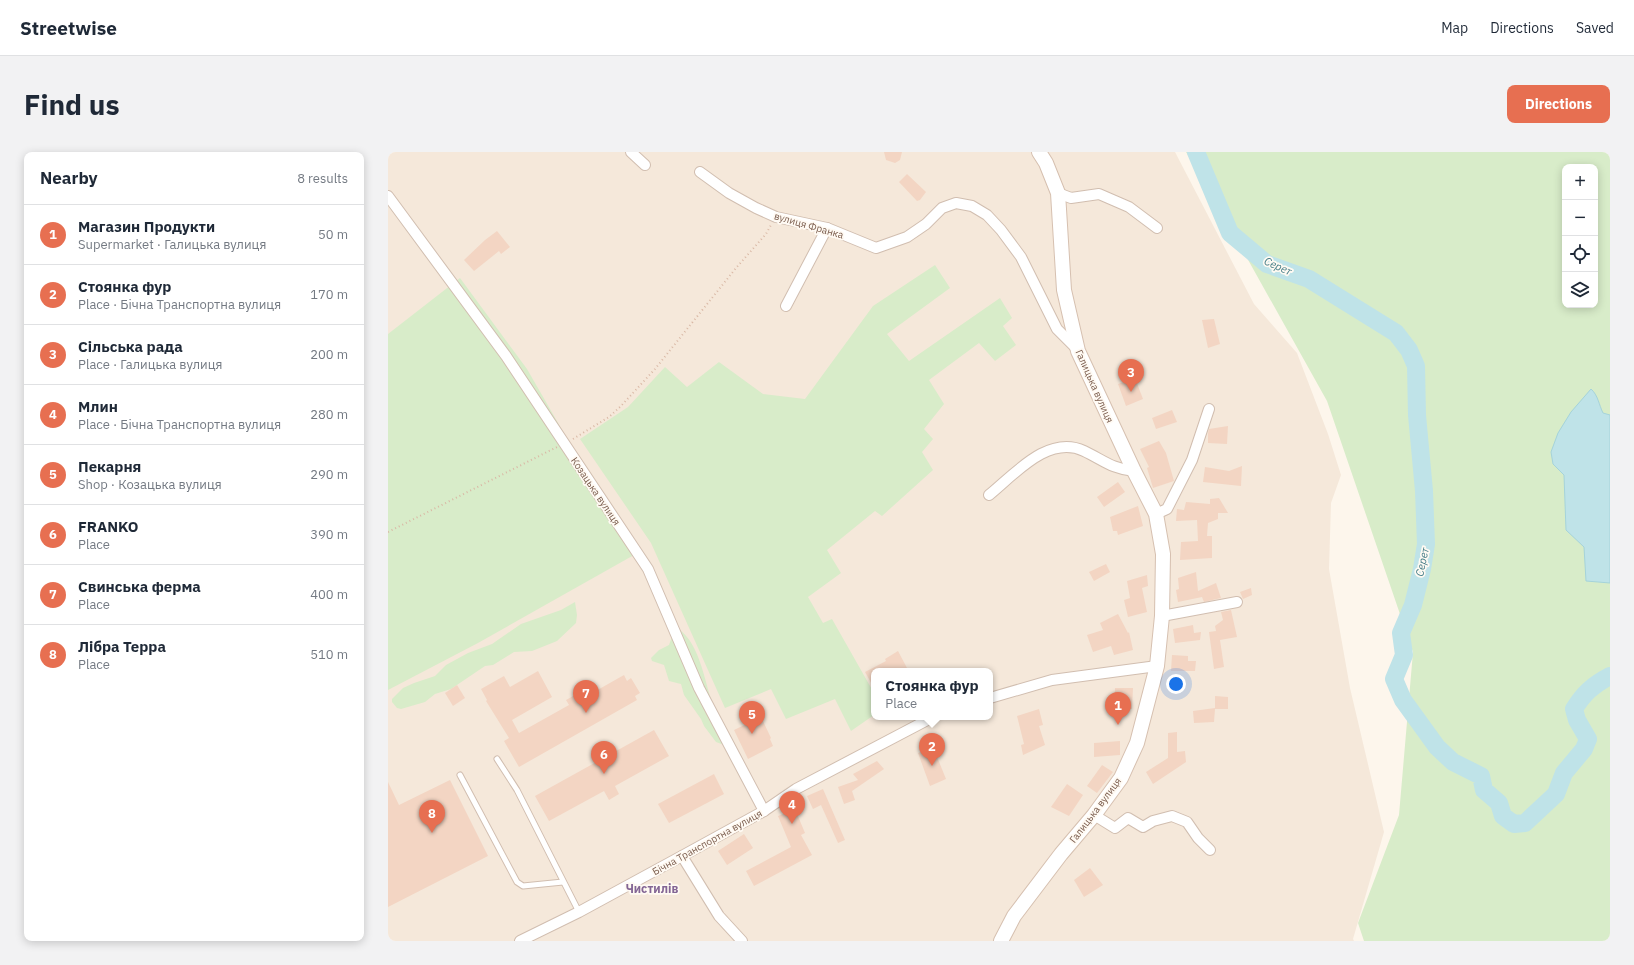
<!DOCTYPE html>
<meta charset="utf-8">
<style>
:root{--surface:#fff;--page:#f2f2f3;--text:#1f2937;--muted:#747a83;--line:#e0e1e3;--accent:#e76f51}
body{margin:0;font-family:"IBM Plex Sans",sans-serif;background:var(--page);color:var(--text)}
.controls{position:absolute;right:12px;top:12px;display:grid;overflow:hidden;border-radius:8px;box-shadow:0 2px 10px #0003}
.controls button{width:36px;height:36px;display:grid;place-items:center;padding:0;border:0;border-bottom:1px solid var(--line);background:var(--surface);color:var(--text);font:20px sans-serif}
.you{position:absolute;left:788px;top:532px;width:14px;height:14px;margin:-10px;border:3px solid #fff;border-radius:50%;background:#1a73e8;box-shadow:0 0 0 6px #1a73e833}
.badge{display:grid;place-items:center;width:26px;height:26px;border-radius:50%;background:var(--accent);color:#fff;font-size:13px;font-weight:700}
.pin{position:absolute;translate:-50% -33px;filter:drop-shadow(0 1px 2px #0008)}
.pin::after{content:'';position:absolute;top:21px;width:14px;height:12px;background:inherit;clip-path:polygon(0 0,100% 0,50% 100%)}
.popup{position:absolute;left:483px;top:516px;width:122px;height:52px;box-sizing:border-box;display:grid;place-content:center;border-radius:8px;background:var(--surface);filter:drop-shadow(0 1px 3px #0005);font-size:13px;white-space:nowrap;color:var(--muted)}
.popup b{font-size:15px;color:var(--text)}
.popup::after{content:'';position:absolute;left:50%;top:100%;margin-left:-8px;border:8px solid transparent;border-top-color:var(--surface)}
.list{margin:0;padding:0;list-style:none}
h2{display:flex;justify-content:space-between;align-items:center;height:52px;margin:0;padding:0 16px;font-size:17px}
h2 small{font-size:13px;font-weight:400;color:var(--muted)}
.list li{display:grid;grid-template-columns:26px 1fr auto;gap:12px;align-items:center;box-sizing:border-box;height:60px;padding:0 16px;border-top:1px solid var(--line)}
.list b{display:block;font-size:15px;white-space:nowrap}
.list p{margin:0;font-size:13px;white-space:nowrap;color:var(--muted)}
.list em{font-size:13px;font-style:normal;color:var(--muted)}
.icon{flex:none;width:22px;height:22px;fill:none;stroke:currentColor;stroke-width:2;stroke-linecap:round;stroke-linejoin:round}
.map{position:relative;flex:none;width:1222px;height:789px;overflow:hidden;border-radius:8px}
header{display:flex;align-items:center;gap:24px;box-sizing:border-box;height:56px;padding:0 20px;background:var(--surface);border-bottom:1px solid var(--line)}
header strong{font-size:19px}
nav{display:flex;gap:22px;margin-inline-start:auto;font-size:14px}
.intro{display:flex;align-items:center;justify-content:space-between;box-sizing:border-box;height:96px;padding:0 24px}
h1{margin:0;font-size:28px}
.button{padding:10px 18px;border-radius:8px;background:var(--accent);color:#fff;font-size:14px;font-weight:700}
main{display:flex;gap:24px;padding:0 24px}
aside{flex:1;background:var(--surface);border-radius:8px;box-shadow:0 2px 10px #0003}
.map>svg:first-child{display:block}
</style>
<header>
<strong>Streetwise</strong>
<nav><a>Map</a><a>Directions</a><a>Saved</a></nav>
</header>
<div class="intro"><h1>Find us</h1><a class="button">Directions</a></div>
<main>
<aside>
<h2>Nearby<small>8 results</small></h2>
<ul class="list">
<li><span class="badge">1</span><div><b>Магазин Продукти</b><p>Supermarket · Галицька вулиця</p></div><em>50 m</em></li>
<li><span class="badge">2</span><div><b>Стоянка фур</b><p>Place · Бічна Транспортна вулиця</p></div><em>170 m</em></li>
<li><span class="badge">3</span><div><b>Сільська рада</b><p>Place · Галицька вулиця</p></div><em>200 m</em></li>
<li><span class="badge">4</span><div><b>Млин</b><p>Place · Бічна Транспортна вулиця</p></div><em>280 m</em></li>
<li><span class="badge">5</span><div><b>Пекарня</b><p>Shop · Козацька вулиця</p></div><em>290 m</em></li>
<li><span class="badge">6</span><div><b>FRANKO</b><p>Place</p></div><em>390 m</em></li>
<li><span class="badge">7</span><div><b>Свинська ферма</b><p>Place</p></div><em>400 m</em></li>
<li><span class="badge">8</span><div><b>Лібра Терра</b><p>Place</p></div><em>510 m</em></li>
</ul>
</aside>
<div class="map">
<svg width="1222" height="789" viewBox="0 0 1222 789">
<rect width="100%" height="100%" fill="#fdf6ec"/>
<path fill="#f5e8da" fill-rule="evenodd" d="M0 0H787L866 152 909 201 940 282 953 323 943 351 941 417 962 536 996 680 965 787 966 789H0ZM486 519H602V565H486Z"/>
<g fill="#d8ecc9" fill-rule="evenodd">
<path d="M798 0H1222V789H976L970 771 1011 663 1025 500 939 249 835 63ZM1177 15H1207V153H1177Z"/>
<path d="M547 113 562 136 499 182 521 209 612 146 624 166 615 174 628 193 607 209 591 191 541 228 556 252 536 277 545 287 534 300 545 318 494 364 487 359 439 398 453 421 420 445 435 471 444 467 486 541V563L463 579 447 547 398 567 383 537 337 556 263 391 192 287 240 255 277 215 299 235 331 210 375 242 417 247 485 154Z"/>
<path d="M72 126 139 217 246 403 90 491 0 538V182Z"/>
<path d="M187 450 189 463 188 471 169 489 144 499 126 500 105 513 97 514 63 537 47 542 37 550 13 557 9 556 4 550V547L15 536 26 531 47 524 58 513 80 501 104 492 133 472 173 458Z"/>
<path d="M292 478C312 494 316 527 324 550 329 561 336 572 342 583L336 593 328 590 316 574 313 567 296 543 293 532 281 529 276 513 264 509 263 506 271 498 281 493 285 482Z"/>
</g>
<path fill="#bfe3e8" stroke="#a5d3da" d="M1203 237C1210 243 1211 253 1215 261L1222 263V431L1198 429 1196 395 1178 378 1176 323 1165 312 1163 300 1170 281 1183 260Z"/>
<g fill="none" stroke-linecap="round" stroke-linejoin="round">
<path stroke="#bfe3e8" stroke-width="18" d="M808 0 842 81 879 112 921 127 1008 181 1021 198 1028 214 1029 263 1036 339 1038 392 1034 417 1025 453 1013 481 1016 503 1006 527 1015 548 1049 595 1065 610 1093 624 1096 638 1111 651 1115 664 1126 672 1137 671 1168 642 1176 621 1196 597 1200 587 1189 568 1186 557C1196 541 1205 533 1222 524"/>
</g>
<g fill="#f3d5c3">
<path d="M496 0H514L512 8 507 11 498 8Z"/>
<path d="M519 22 538 40 532 48 529 49 511 30Z"/>
<path d="M109 79 122 95 113 102 111 99 86 119 76 108 97 88Z"/>
<path d="M826 167 832 192 820 196 814 168Z"/>
<path d="M747 226 755 247 738 254 730 232Z"/>
<path d="M784 258 789 270 768 277 764 266Z"/>
<path d="M840 274 839 292 820 291V281L821 277Z"/>
<path d="M771 289 778 301 786 329 765 336 759 316 761 315 752 297Z"/>
<path d="M854 314 853 334 815 330 817 315 841 319Z"/>
<path d="M730 330 737 340 716 355 709 345Z"/>
<path d="M831 346 840 361H830V367L820 371 819 384H824V406L792 408 793 390 810 389 809 368 788 369 789 357 796 358 798 350 822 352V347Z"/>
<path d="M750 354 755 374 730 383 729 379H725L722 365Z"/>
<path d="M718 412 722 420 706 429 701 420Z"/>
<path d="M808 420 810 439 828 431 833 446 816 450 814 445 790 450 788 438 791 437 790 426Z"/>
<path d="M759 423 760 434 754 436 759 460 740 465 736 448 742 446 739 429Z"/>
<path d="M863 436 864 443 855 447 852 440Z"/>
<path d="M843 458 849 485 832 488 836 515 826 517 821 480 828 479 827 474 835 468 833 460Z"/>
<path d="M730 462 740 481 741 480 745 498 726 503 723 494 705 500 699 483 715 478 712 471Z"/>
<path d="M805 473 806 481 813 480 812 488 787 491 785 477Z"/>
<path d="M510 499 519 516 513 519H486V536L477 520 498 509 497 507Z"/>
<path d="M784 503 800 504V509H808L807 519H783Z"/>
<path d="M150 519 164 545 124 568 131 581 181 553 178 548 187 543 190 549 236 523 239 529 243 526 252 541 247 544 249 548 131 615 116 589 121 586 98 549 99 548 93 537 116 524 122 535Z"/>
<path d="M69 533 77 546 65 554 57 541Z"/>
<path d="M727 536H745L744 557 726 558Z"/>
<path d="M827 544 840 545V557H827L826 570 806 571 805 559 827 556Z"/>
<path d="M651 557 655 573 651 574 657 593 635 603 633 593 636 592 629 564Z"/>
<path d="M373 565 383 586 382 587 385 594 360 607 346 578Z"/>
<path d="M266 578 281 604 227 634 231 642 221 648 216 639 161 669 147 644Z"/>
<path d="M789 580V600L797 599 798 610 765 632 758 620 780 606V581Z"/>
<path d="M732 589V603L706 605V591Z"/>
<path d="M545 595 558 627 542 634 530 601Z"/>
<path d="M489 609 496 617 464 639 467 648 456 652 450 635 470 628 465 622Z"/>
<path d="M714 613 725 620 709 641 699 634Z"/>
<path d="M326 622 336 642 281 671 270 652Z"/>
<path d="M62 628 100 704 0 755V630L11 653Z"/>
<path d="M679 632 695 643 681 664 663 655Z"/>
<path d="M435 637 457 688 450 691 433 653 425 657 419 644Z"/>
<path d="M407 657 417 681 413 683 424 703 366 734 358 719 403 695 390 664Z"/>
<path d="M356 682 365 696 339 713 330 699Z"/>
<path d="M702 716 715 733 696 745 686 728Z"/>
</g>
<g fill="none" stroke-linecap="round" stroke-linejoin="round">
<g stroke="#d1beb0" stroke-width="7">
<g id="lane">
<path d="M109 607 129 638 191 760"/>
<path d="M72 623 129 730 135 734 175 730"/>
</g>
</g>
<g stroke="#d1beb0" stroke-width="12">
<g id="street">
<path d="M243 0 257 13"/>
<path d="M312 20 341 41 368 56 388 65 439 76 488 96 519 85 538 72 554 56 568 51 584 54 599 63 613 78 633 105 669 177 689 197"/>
<path d="M670 41 683 46 711 42 741 55 769 76"/>
<path d="M0 44 118 204 260 417 311 536 376 659"/>
<path d="M398 154 439 76"/>
<path d="M601 343C626 323 660 282 696 299 715 308 724 317 746 319"/>
<path d="M768 362 779 357 804 308 821 257"/>
<path d="M774 464 849 450"/>
<path d="M602 546 664 528 769 514"/>
<path d="M706 663 727 676 740 666 755 675 765 669 784 664 799 670 810 686 822 698"/>
<path d="M294 704 331 764 354 789"/>
<path d="M132 789 191 760 294 704 376 659 408 637 545 565"/>
</g>
</g>
<g stroke="#d6c0b0" stroke-width="16">
<path id="secondary" d="M613 789 626 764 673 702 706 663 733 626 749 591 769 514 774 464 775 402 768 362 746 319 690 199 676 138 670 41 658 11 651 0"/>
</g>
<g stroke="#d9b8a5" stroke-width="2" stroke-dasharray="1 3" stroke-linecap="butt">
<path d="M185 287 221 265 233 254 267 217 348 116 378 82 383 73"/>
<path d="M0 380 169 295"/>
</g>
<use href="#lane" stroke="#fff" stroke-width="5"/>
<use href="#street" stroke="#fff" stroke-width="10"/>
<use href="#secondary" stroke="#fff" stroke-width="14"/>
</g>
<g text-anchor="middle" stroke-width="3.5" stroke-linejoin="round" paint-order="stroke">
<g font-size="10" fill="#7a5c4d" stroke="#fffaf3">
<text transform="translate(421 73) rotate(16)" y="4">вулиця Франка</text>
<text transform="translate(707 234) rotate(66)" y="4">Галицька вулиця</text>
<text transform="translate(208 339) rotate(56)" y="4">Козацька вулиця</text>
<text transform="translate(707 658) rotate(-53)" y="4">Галицька вулиця</text>
<text transform="translate(319 690) rotate(-29)" y="4">Бічна Транспортна вулиця</text>
</g>
<g font-size="11" font-style="italic" fill="#437c86" stroke="#fffaf3">
<text transform="translate(890 114) rotate(24)" y="4">Серет</text>
<text transform="translate(1034 410) rotate(-78)" y="4">Серет</text>
</g>
<g font-size="12" font-weight="bold" fill="#846695" stroke="#fffaf3">
<text x="264" y="741">Чистилів</text>
</g>
</g>
</svg>
<div class="controls">
<button>+</button>
<button>−</button>
<button><svg class="icon" aria-label="locate" viewBox="0 0 24 24"><circle cx="12" cy="12" r="6"/><path d="M12 2v4M12 18v4M2 12h4M18 12h4"/></svg></button>
<button><svg class="icon" aria-label="layers" viewBox="0 0 24 24"><path d="M12 4l9 5-9 5-9-5zM3 14l9 5 9-5"/></svg></button>
</div>
<div class="you"></div>
<div class="pin badge" style="left:730px;top:573px">1</div>
<div class="pin badge" style="left:544px;top:614px">2</div>
<div class="popup"><b>Стоянка фур</b>Place</div>
<div class="pin badge" style="left:743px;top:240px">3</div>
<div class="pin badge" style="left:404px;top:672px">4</div>
<div class="pin badge" style="left:364px;top:582px">5</div>
<div class="pin badge" style="left:216px;top:622px">6</div>
<div class="pin badge" style="left:198px;top:561px">7</div>
<div class="pin badge" style="left:44px;top:681px">8</div>
</div>
</main>
